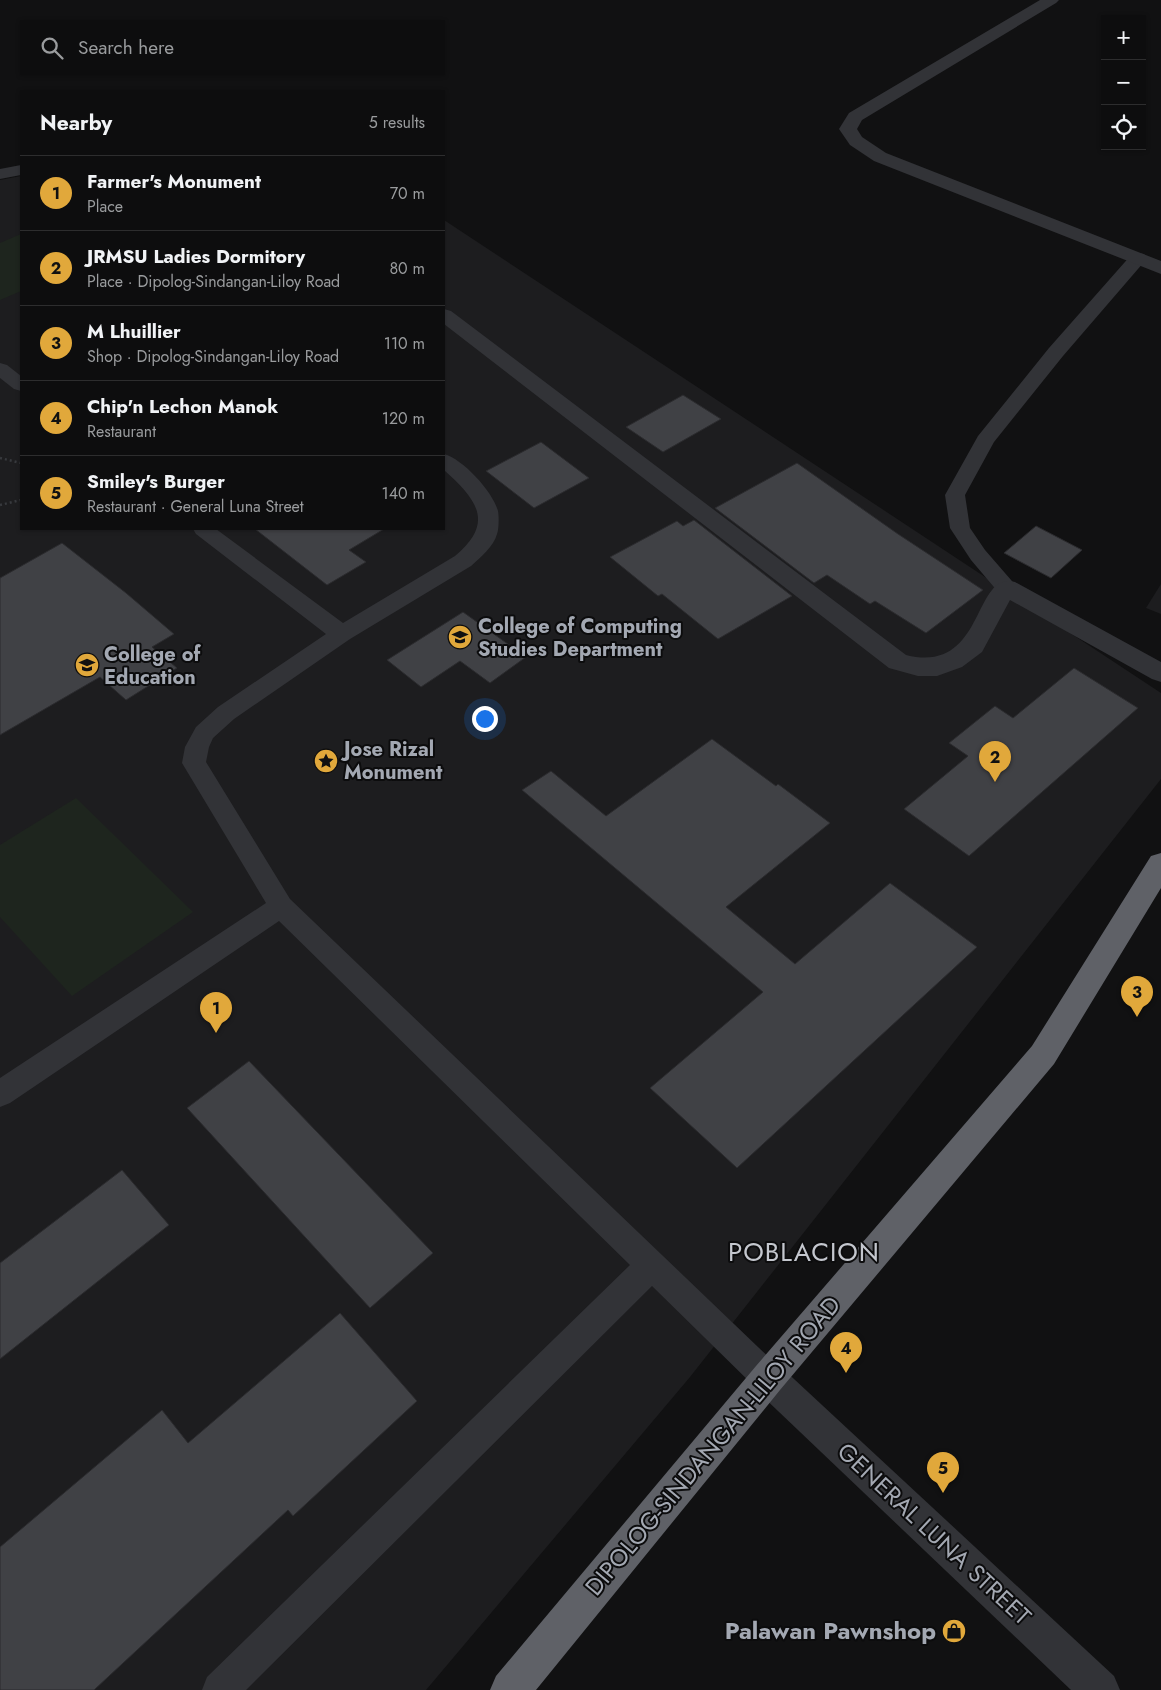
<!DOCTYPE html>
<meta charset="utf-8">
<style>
:root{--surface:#0d0d0e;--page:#161617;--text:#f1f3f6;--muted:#9a9c9e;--line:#2d2d2e;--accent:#e1a83b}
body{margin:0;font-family:Jost,sans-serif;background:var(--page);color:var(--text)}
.controls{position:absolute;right:15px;top:15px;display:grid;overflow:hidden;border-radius:0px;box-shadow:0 1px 4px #0004}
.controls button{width:45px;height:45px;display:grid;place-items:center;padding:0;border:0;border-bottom:1px solid var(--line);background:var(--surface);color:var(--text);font:25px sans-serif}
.you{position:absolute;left:484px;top:718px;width:18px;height:18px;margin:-12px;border:4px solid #fff;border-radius:50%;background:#1a73e8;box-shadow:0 0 0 8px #1a73e833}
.badge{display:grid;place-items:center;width:32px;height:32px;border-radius:50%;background:var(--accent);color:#111;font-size:16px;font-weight:700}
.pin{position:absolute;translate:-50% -41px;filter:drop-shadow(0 1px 2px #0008)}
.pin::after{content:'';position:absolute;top:26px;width:18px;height:15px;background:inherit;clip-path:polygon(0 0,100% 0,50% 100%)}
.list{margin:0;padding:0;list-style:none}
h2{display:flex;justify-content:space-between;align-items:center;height:65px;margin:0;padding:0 20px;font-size:21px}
h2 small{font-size:16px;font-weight:400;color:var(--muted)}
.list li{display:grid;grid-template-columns:32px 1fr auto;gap:15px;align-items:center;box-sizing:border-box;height:75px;padding:0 20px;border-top:1px solid var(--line)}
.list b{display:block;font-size:19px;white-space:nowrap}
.list p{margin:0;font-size:16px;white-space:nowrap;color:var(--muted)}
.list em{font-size:16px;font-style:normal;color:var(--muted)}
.icon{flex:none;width:28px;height:28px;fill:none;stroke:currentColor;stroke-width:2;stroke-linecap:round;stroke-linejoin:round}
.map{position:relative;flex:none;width:1161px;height:1690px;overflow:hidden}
.search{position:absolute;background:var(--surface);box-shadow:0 1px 4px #0004;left:20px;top:20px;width:425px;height:55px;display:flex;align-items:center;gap:12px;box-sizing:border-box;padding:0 18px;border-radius:0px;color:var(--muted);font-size:19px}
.panel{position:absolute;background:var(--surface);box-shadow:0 1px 4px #0004;left:20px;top:90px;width:425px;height:440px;border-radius:0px}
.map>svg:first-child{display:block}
</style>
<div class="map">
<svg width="1161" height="1690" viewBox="0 0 1161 1690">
<rect width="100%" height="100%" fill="#111112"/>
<g fill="#1d1d1f">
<path d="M21 176V529H444V220L1161 693V779L690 1377 426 1690H0V180Z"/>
<path d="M1161 584V614L1146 608Z"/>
</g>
<g fill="#1e251e">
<path d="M21 234V291L0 300V243Z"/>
<path d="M76 798 193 912 72 996 0 917V845Z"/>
</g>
<g fill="#404145" stroke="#2b2b2e">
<path d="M683 395 721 419 663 452 626 427Z"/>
<path d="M541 442 589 478 534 508 486 471Z"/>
<path d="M797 463 898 534 983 590 926 633 875 601 870 604 827 575 814 583 715 508Z"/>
<path d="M694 520 792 596 718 639 662 594 658 596 610 557 677 521 683 526Z"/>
<path d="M1036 526 1082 550 1051 578 1004 553Z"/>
<path d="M255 529H384L349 550 366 562 327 585Z"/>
<path d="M62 543 126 593 174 634 152 647 177 668 126 700 100 677 0 735V578Z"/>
<path d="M463 612 526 657 490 683 460 661 421 687 387 660Z"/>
<path d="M1074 668 1138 708 969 856 904 809 968 756 949 743 995 706 1013 718Z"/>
<path d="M712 739 776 786 778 784 830 823 726 907 795 964 890 883 977 947 737 1168 650 1088 763 992 522 790 551 771 606 816Z"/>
<path d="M249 1061 433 1253 370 1308 187 1108Z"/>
<path d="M122 1170 169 1225 0 1359V1263Z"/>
<path d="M340 1313 417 1401 293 1516 288 1510 94 1690H0V1547L162 1410 188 1443Z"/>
</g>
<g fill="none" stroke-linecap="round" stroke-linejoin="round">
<g stroke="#383a3e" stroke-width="2.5" stroke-dasharray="2 3" stroke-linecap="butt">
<path d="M0 458 21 463"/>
<path d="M0 505 21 500"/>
</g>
<g fill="#323337" fill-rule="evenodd">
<path d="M21 165V175L0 179V169Z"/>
<path d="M1138 253 1144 254 1147 258 1144 262 1063 356 994 442 965 495 970 528 985 550 1018 588 1015 593 1007 595 999 593 971 560 950 528 945 495 978 436 1049 348 1132 254Z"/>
<path d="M0 363 7 365 21 376V391L14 389 0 378Z"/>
<path d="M444 454C463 459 493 492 498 511 499 516 499 529 497 534 494 546 480 558 471 566L350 639 234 719 213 738 209 747 206 762 290 899 779 1367 784 1378 779 1389 768 1394 757 1389 652 1286 246 1690H202L207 1677 630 1265 279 921 10 1103 0 1107V1078L266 903 182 763 185 747 196 727 218 707 326 634 196 534 193 529H216L343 623 455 556C496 522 476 499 444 470Z"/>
</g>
<g fill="#323337" fill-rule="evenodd">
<path d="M1040 0H1059L1056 3 862 120 857 129 862 137 886 153 1161 261V274L874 161 850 145 839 129 849 113Z"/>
<path d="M444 309 451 311 906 655C986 675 972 570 1015 582L1161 662V682L1152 679 1010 600 982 652 962 667 937 676H918L889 668 444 324Z"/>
<path d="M768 1360 780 1366 1114 1676 1120 1690H1071L756 1390 750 1378 756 1366Z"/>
</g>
<path fill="#5f6167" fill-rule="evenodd" d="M1161 853V888L1054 1064 780 1390 536 1690H490L496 1676 756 1366 1032 1046 1151 856Z"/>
</g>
<defs>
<g id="university-disc" transform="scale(1.25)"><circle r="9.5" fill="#e1a83b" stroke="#0c0c0d"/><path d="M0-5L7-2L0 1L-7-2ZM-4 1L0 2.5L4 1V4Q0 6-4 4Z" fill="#111"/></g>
<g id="sight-disc" transform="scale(1.25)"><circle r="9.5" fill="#e1a83b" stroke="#0c0c0d"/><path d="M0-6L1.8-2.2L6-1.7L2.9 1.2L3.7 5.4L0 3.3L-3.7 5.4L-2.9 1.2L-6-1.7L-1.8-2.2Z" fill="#111"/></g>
<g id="shop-disc" transform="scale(1.25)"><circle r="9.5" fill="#e1a83b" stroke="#0c0c0d"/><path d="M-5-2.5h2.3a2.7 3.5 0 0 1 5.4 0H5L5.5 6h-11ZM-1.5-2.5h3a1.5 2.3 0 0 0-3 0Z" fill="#111"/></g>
</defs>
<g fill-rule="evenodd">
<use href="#university-disc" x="460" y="637"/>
<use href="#university-disc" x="87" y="665"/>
<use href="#sight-disc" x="326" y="761"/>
<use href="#shop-disc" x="954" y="1631"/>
</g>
<g text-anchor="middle" stroke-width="4" stroke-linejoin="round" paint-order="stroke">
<g font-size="20" font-weight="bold" fill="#a3a8b2" stroke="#0c0c0d" text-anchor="start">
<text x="478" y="633">College of Computing<tspan x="478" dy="23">Studies Department</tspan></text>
<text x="104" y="661">College of<tspan x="104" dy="23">Education</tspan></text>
<text x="344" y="756">Jose Rizal<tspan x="344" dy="23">Monument</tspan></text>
</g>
<g font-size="24" fill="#a3a8b2" stroke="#0c0c0d">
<text transform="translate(713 1446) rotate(-50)" y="8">DIPOLOG-SINDANGAN-LILOY ROAD</text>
<text transform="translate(934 1534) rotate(43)" y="8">GENERAL LUNA STREET</text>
</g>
<g font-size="24" font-weight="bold" fill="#a3a8b2" stroke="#0c0c0d" text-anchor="end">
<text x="936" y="1639">Palawan Pawnshop</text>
</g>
<g font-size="26" letter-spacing="1" fill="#c4c7ce" stroke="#0c0c0d">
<text x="804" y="1261">POBLACION</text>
</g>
</g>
</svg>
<div class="controls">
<button>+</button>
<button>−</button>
<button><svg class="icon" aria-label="locate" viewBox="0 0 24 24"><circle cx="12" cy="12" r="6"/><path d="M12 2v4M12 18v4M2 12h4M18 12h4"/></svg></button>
</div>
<div class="you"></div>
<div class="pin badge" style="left:216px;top:1033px">1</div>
<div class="pin badge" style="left:995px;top:782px">2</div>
<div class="pin badge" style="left:1137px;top:1017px">3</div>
<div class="pin badge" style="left:846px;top:1373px">4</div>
<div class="pin badge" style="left:943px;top:1493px">5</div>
<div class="search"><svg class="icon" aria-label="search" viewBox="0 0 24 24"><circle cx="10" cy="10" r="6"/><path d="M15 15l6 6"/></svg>Search here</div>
<section class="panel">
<h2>Nearby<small>5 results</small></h2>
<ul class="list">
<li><span class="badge">1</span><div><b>Farmer's Monument</b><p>Place</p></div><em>70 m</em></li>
<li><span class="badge">2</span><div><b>JRMSU Ladies Dormitory</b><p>Place · Dipolog-Sindangan-Liloy Road</p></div><em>80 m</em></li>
<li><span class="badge">3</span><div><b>M Lhuillier</b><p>Shop · Dipolog-Sindangan-Liloy Road</p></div><em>110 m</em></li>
<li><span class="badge">4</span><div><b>Chip'n Lechon Manok</b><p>Restaurant</p></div><em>120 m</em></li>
<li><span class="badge">5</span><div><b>Smiley's Burger</b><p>Restaurant · General Luna Street</p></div><em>140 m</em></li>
</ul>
</section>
</div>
